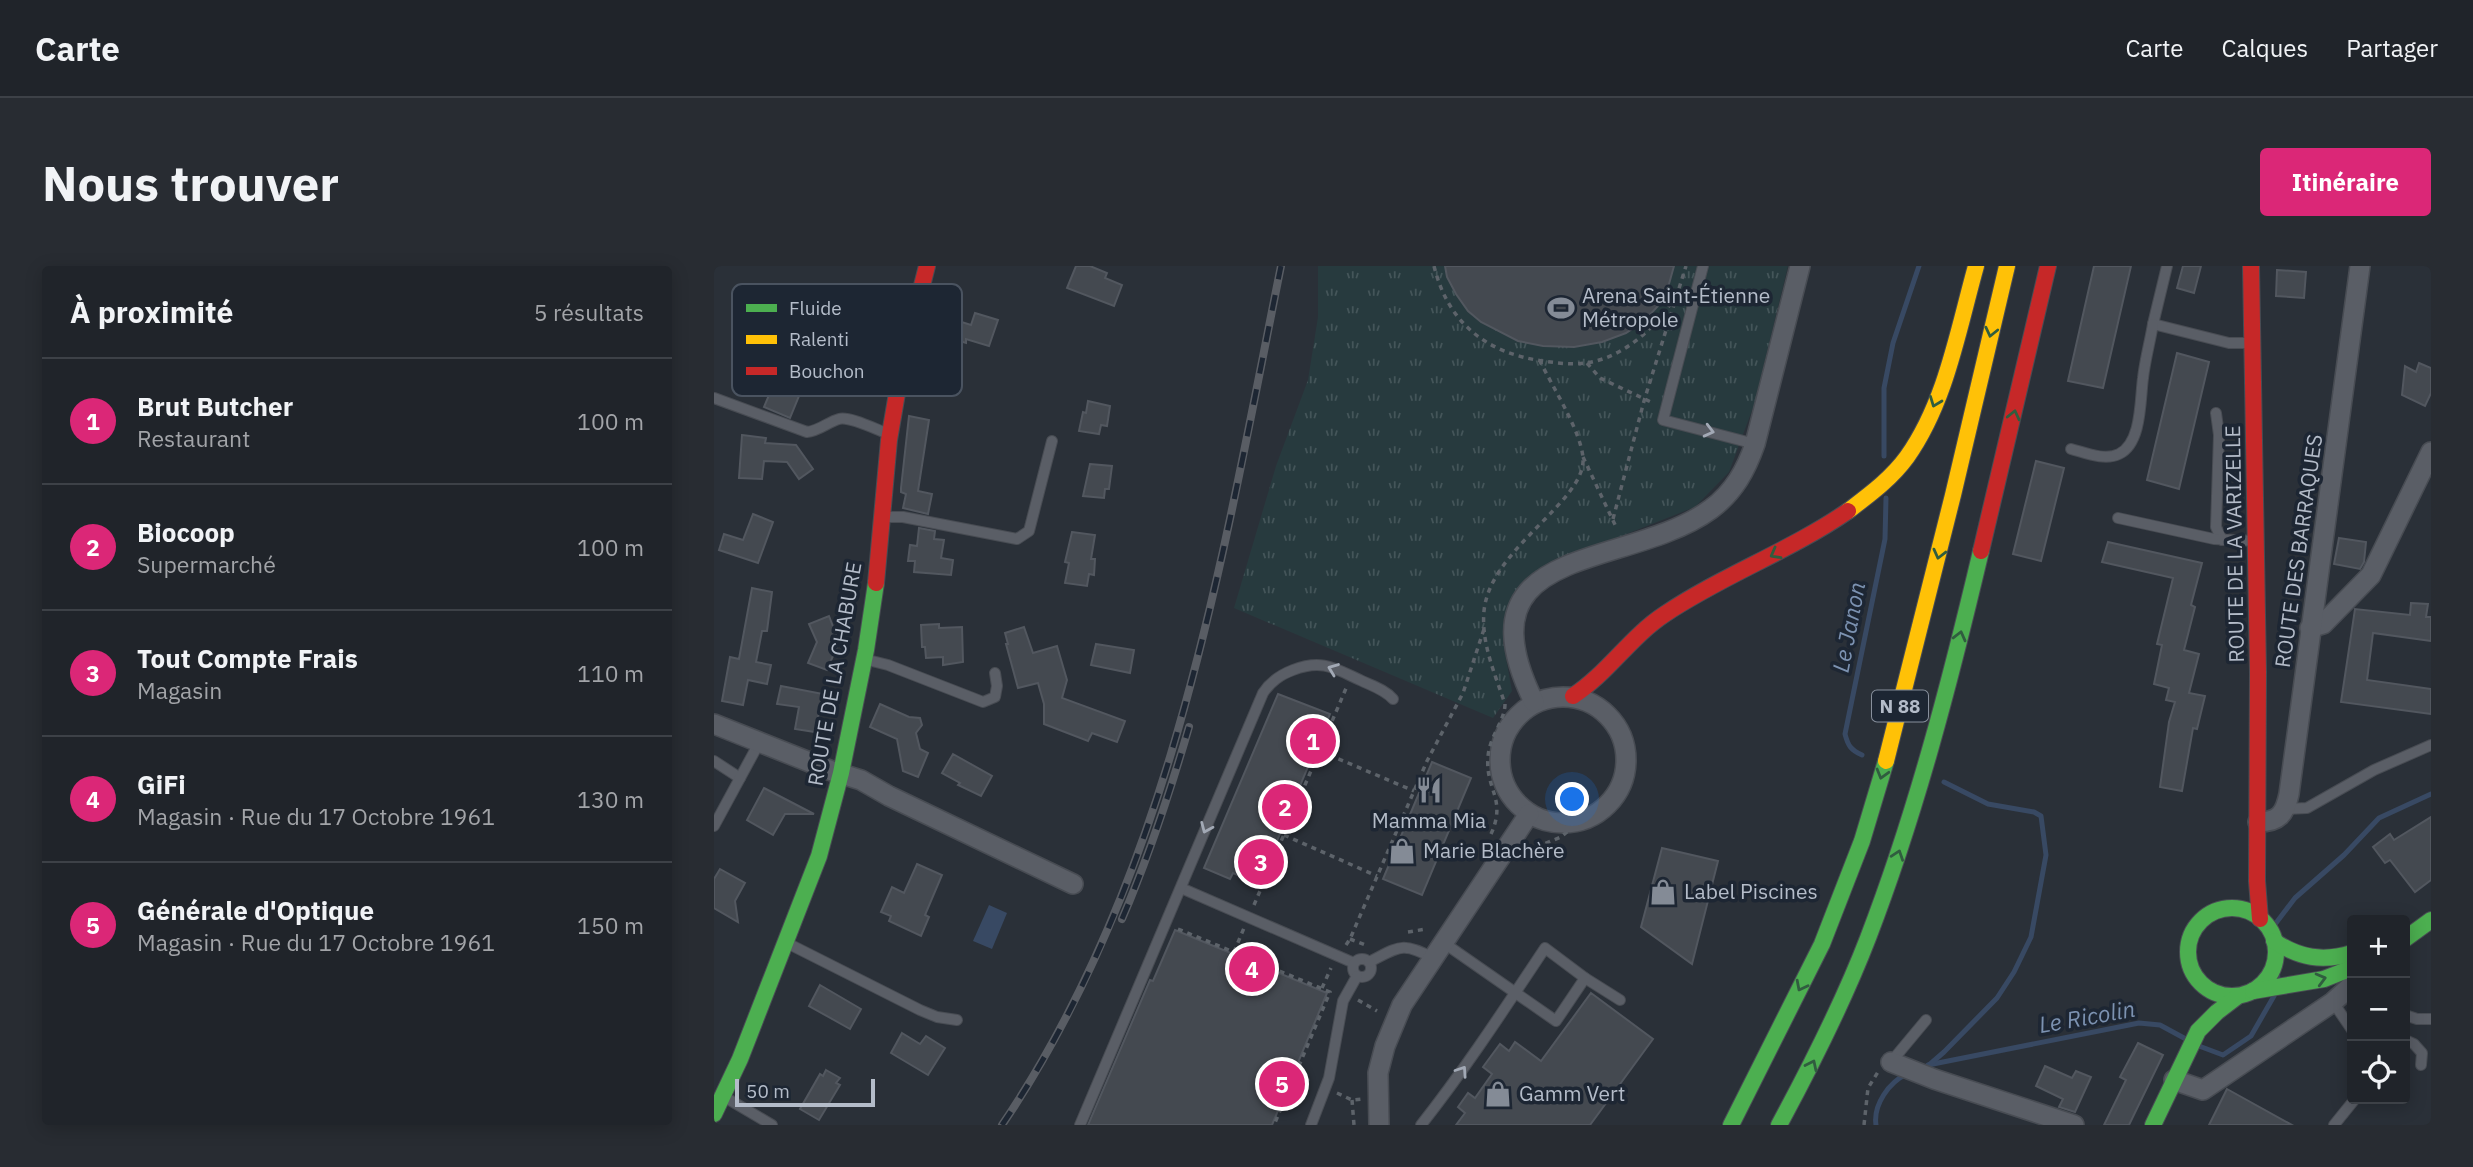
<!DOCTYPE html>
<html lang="fr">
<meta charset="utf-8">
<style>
:root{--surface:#20242a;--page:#282c32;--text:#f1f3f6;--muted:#a2a4a8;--line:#3d4147;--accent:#db2777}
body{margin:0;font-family:"IBM Plex Sans",sans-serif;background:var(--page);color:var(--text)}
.controls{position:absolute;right:21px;bottom:21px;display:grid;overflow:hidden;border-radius:7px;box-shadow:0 4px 18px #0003}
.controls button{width:63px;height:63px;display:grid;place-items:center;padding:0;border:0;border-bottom:2px solid var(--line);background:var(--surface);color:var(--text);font:35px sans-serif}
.scale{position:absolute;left:21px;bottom:18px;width:140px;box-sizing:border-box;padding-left:7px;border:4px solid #b4bcc9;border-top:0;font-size:19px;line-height:24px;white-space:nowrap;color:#b4bcc9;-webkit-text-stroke:5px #1d2633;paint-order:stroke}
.you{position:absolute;left:859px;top:534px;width:24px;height:24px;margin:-18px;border:5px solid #fff;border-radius:50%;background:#1a73e8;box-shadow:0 0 0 10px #1a73e833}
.badge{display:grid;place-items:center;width:46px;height:46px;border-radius:50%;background:var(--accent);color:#fff;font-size:23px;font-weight:700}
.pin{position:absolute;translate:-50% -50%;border:4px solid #fff;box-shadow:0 2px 7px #0006}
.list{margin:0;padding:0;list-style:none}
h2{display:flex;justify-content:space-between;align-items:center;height:91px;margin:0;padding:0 28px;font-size:30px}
h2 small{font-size:23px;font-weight:400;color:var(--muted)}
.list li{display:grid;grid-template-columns:46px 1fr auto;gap:21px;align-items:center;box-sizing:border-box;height:126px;padding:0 28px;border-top:2px solid var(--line)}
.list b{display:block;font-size:26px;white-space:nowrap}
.list p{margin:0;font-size:23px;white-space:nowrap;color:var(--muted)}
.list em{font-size:23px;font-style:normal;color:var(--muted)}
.icon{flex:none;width:38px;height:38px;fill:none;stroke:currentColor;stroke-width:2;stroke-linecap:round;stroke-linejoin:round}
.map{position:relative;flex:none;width:1717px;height:859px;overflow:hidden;border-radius:7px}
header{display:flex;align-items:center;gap:42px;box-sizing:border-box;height:98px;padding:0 35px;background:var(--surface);border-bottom:2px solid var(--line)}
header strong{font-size:33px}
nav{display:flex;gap:38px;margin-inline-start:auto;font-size:24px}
.intro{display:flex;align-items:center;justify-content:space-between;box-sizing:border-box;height:168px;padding:0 42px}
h1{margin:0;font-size:49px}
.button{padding:18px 32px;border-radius:7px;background:var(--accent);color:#fff;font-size:24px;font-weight:700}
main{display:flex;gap:42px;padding:0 42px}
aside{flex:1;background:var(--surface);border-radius:7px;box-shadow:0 4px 18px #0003}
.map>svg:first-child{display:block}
</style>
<header>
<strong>Carte</strong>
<nav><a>Carte</a><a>Calques</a><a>Partager</a></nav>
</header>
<div class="intro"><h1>Nous trouver</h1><a class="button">Itinéraire</a></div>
<main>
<aside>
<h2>À proximité<small>5 résultats</small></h2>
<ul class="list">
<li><span class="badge">1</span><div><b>Brut Butcher</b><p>Restaurant</p></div><em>100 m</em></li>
<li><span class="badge">2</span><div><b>Biocoop</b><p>Supermarché</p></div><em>100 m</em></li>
<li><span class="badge">3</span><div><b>Tout Compte Frais</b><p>Magasin</p></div><em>110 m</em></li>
<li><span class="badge">4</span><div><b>GiFi</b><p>Magasin · Rue du 17 Octobre 1961</p></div><em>130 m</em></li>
<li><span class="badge">5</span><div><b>Générale d'Optique</b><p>Magasin · Rue du 17 Octobre 1961</p></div><em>150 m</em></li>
</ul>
</aside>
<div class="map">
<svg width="1717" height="859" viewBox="0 0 1717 859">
<defs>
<pattern id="grass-tufts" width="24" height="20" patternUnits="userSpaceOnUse" patternTransform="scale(1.75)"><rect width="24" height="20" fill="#273a3e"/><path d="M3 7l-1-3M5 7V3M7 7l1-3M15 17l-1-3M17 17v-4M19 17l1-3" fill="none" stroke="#445559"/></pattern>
</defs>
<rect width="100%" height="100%" fill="#2a3038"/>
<path fill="url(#grass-tufts)" d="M604 0H1074L1040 139 1015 206 981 241 844 295 806 319 798 331 790 352 789 376 798 425 779 452 520 342 562 200 594 114 604 51Z"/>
<path fill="#384963" d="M275 639 293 647 278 683 259 675Z"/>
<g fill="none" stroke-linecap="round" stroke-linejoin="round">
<g stroke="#384963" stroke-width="5">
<path d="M1170 190V122L1179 77 1205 0"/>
<path d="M1148 489C1137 484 1134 480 1131 468L1171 273 1172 232"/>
<path d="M1560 669 1559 661 1581 632 1630 589 1665 552 1717 528"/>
<path d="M1562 685 1564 714"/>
<path d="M1485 780 1509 789 1537 770 1560 730"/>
<path d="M1214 799 1425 757 1446 759 1470 772"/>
<path d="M1215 799 1230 786 1283 732 1300 706 1317 671 1332 589 1327 550 1320 546 1274 538 1230 516"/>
<path d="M1162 859C1159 839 1175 816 1193 808"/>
</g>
</g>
<g fill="#444950" stroke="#52575f" stroke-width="2">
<path d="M362 0H376L393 7 391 12 408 19 400 40 353 22Z"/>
<path d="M731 0H960L955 18 945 39 930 55 912 67 888 76 860 81 829 80 804 75 767 56 754 45 742 28 733 11Z"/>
<path d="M1380 0H1417L1389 122 1354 115Z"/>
<path d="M1469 0H1487L1480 27 1463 22Z"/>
<path d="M1563 4 1592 6 1590 32 1562 30Z"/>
<path d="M261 47 284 54 275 80 252 73V77L229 70 235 52 257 59Z"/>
<path d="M1463 87 1495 96 1465 223 1433 214Z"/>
<path d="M1705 97 1717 102V127L1711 140 1688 129 1691 100 1702 106Z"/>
<path d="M68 98 94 108 76 152 50 141Z"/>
<path d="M374 135 396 140 393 160 387 159 385 168 365 165 369 146 372 147Z"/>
<path d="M195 150 215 154 204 225 218 228 214 248 189 242 192 228 187 226V222Z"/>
<path d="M28 169 52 172 51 177 82 179 99 203 85 213 73 196 50 195 48 213 25 212Z"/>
<path d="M1322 195 1350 202 1327 295 1299 288Z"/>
<path d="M376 198 398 200 395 223H391L390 232 369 230Z"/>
<path d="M39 248 59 256 44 297 5 284 10 268 29 274Z"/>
<path d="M205 262 221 265 220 273 230 274 227 292 239 294 237 309 200 306 201 295H194L196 279 203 280Z"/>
<path d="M358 266 381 269 377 293H381L380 309 375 308 373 320 351 317 355 297 351 296Z"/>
<path d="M1625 272 1652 276 1650 296 1646 303 1620 298Z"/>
<path d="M1394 276 1488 297 1477 339 1481 341 1470 384 1485 388 1475 427 1491 430 1483 463 1479 462 1468 525 1446 521 1455 456 1461 436 1452 434 1455 422 1440 418 1448 379 1443 378 1459 312 1388 296Z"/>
<path d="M38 322 58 326 53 365H48L42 396 57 399 53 418 34 414 29 439 8 435 16 391 25 393Z"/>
<path d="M1697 337 1714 338 1712 351H1717V375L1659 367 1653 414 1717 423V448L1627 436 1641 343 1696 349Z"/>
<path d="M115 350 125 376 113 404 94 397 103 376 95 358Z"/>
<path d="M225 358V362L248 361 249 396 229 399V391L212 392 211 381H208L207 359Z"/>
<path d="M310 361 319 387 343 380 353 414 348 432 411 455 403 476 378 467 374 475 330 458V438L324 417 304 422 292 378H294L291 367Z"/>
<path d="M382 378 420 384 416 407 377 399Z"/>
<path d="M67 420 109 428 101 466 81 463 85 441 63 438Z"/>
<path d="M564 428 616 448 545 618 519 607 516 613 490 602Z"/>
<path d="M166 438 195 451 206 452 208 459 202 467 206 483 214 487 204 511 189 505 183 473 156 461Z"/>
<path d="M239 488 278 510 267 530 244 519 246 517 228 507Z"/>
<path d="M718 496 757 512 708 629 669 613Z"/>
<path d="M50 522 100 548H71L59 569 33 554Z"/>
<path d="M1717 551V614L1701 626 1676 594 1671 597 1659 581 1676 568 1680 574Z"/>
<path d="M948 582 1004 595 978 698 927 661Z"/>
<path d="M203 598 228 609 211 649 215 651 207 670 175 655 177 650 167 646 178 621 190 627Z"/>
<path d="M6 603 31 617 21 635 24 656 0 642V613Z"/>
<path d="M461 664 613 727 558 859H374L436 714 439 715Z"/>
<path d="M106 719 147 743 136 763 95 740Z"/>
<path d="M877 727 939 773 876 859H742L751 847 744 841 754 827 761 832 778 808 769 801 786 778 795 785 801 776 827 795Z"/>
<path d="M188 767 206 778 212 770 231 782 214 809 177 787Z"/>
<path d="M1424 777 1449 789 1415 859H1390L1412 814 1406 811Z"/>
<path d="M1331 800 1358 812 1362 805 1377 811 1361 846 1345 841 1349 833 1322 820Z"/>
<path d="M112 804 126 812 122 817 126 819 105 854 86 843 106 808 109 810Z"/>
<path d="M1513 823 1578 859H1495Z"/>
</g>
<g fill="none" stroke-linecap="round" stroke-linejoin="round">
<g stroke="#484c53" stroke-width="12">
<g id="lane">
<path d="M989 0 949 154 1041 178"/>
<path d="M1453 0 1439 58 1515 77H1538"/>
<path d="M0 132 93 166C105 165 114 156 125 153 136 150 163 164 175 168"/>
<path d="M1502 147 1505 169 1502 261 1508 274"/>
<path d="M1357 183C1372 187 1391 195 1405 188 1428 177 1426 134 1429 112 1431 94 1436 76 1439 58"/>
<path d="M169 251H189L303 273 315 265 338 175"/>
<path d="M1404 252 1500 273 1541 275"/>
<path d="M150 393 174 399 269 436 281 431 283 420 281 407"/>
<path d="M0 495 26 512"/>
<path d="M1572 543 1593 542 1660 504 1717 479"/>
<path d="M0 560 45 477"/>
<path d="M467 622 640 697"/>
<path d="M73 677 206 744 223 751 243 754"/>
<circle cx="648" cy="702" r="9"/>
<path d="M655 696C685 681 688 675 719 692"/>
<path d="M871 712 906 734"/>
<path d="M1619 736 1638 764"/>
<path d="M1691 749 1703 753H1717"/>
<path d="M1691 774 1700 778 1708 787 1707 799"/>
<path d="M1177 796 1212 754"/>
<path d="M9 830 58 859"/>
<path d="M366 859 549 427C557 415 566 409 579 404 608 393 620 402 646 414 658 420 670 423 679 433"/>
<path d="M597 859 615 812 629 735 643 710"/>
<path d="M707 859C752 802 791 742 831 682L871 712 842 755 730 677"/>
<path d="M1620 859 1641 833"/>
</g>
</g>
<g stroke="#484c53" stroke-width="22">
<g id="street">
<path d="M1596 362 1609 358 1657 309 1717 186"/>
<circle cx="849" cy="494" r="63"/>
<path d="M820 436C741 275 912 305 997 243 1020 226 1032 204 1041 178L1086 0"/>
<path d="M0 458 118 505 147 514 175 530 359 618"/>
<path d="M1544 556C1565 556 1571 548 1575 528L1646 0"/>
<path d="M1177 796 1220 813 1360 859"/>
<path d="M1460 814 1489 824 1619 736 1638 719"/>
<path d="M665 859 664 807 671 780 688 739 815 548"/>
</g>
</g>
<g stroke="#484c53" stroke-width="18">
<g id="fast">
<circle cx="1518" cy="686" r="44"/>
<path d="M1691 673 1717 654"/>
<path d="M1560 675C1585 692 1609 696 1638 687"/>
<path d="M1539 725 1610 713 1638 702"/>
<path d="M0 848 26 793 105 590 127 507 152 384 162 317"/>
<path d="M1017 859 1108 678 1148 575 1172 495"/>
<path d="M1065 859C1098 798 1129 737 1154 672 1202 547 1236 416 1267 285"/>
<path d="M1439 859 1484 765 1503 746 1524 730"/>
</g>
</g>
<g stroke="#484c53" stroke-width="18">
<g id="slow">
<path d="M1134 245C1155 229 1177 213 1193 191 1232 136 1244 64 1262 0"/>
<path d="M1172 495 1239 229 1293 0"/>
</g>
</g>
<g stroke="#484c53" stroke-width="18">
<g id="jam">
<path d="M1537 0 1544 406 1543 615 1546 653"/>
<path d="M1267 285 1334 0"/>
<path d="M162 317 175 174 188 98 213 0"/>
<path d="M859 430C894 407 916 371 951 348 1009 309 1076 285 1134 245"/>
</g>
</g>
<g stroke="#5d636a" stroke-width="3.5" stroke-dasharray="5 5" stroke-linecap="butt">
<path d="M720 0C734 57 772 87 829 95 843 97 858 99 872 97 912 91 943 60 963 28"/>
<path d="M873 97 886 112 939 137"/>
<path d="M869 191 903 263"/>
<path d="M899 253 930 135 972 0"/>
<path d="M606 485 700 525"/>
<path d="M777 568C793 533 771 523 774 491 775 471 791 455 791 438 781 408 767 377 770 345 776 282 872 236 869 192 867 165 838 120 826 95"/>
<path d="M570 569 663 610"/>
<path d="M813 585 847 571 855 564V557"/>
<path d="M540 639 633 420"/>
<path d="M464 663 616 726 560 859"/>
<path d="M694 666 712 663"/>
<path d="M636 673 654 680"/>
<path d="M632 679 636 673 713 495 749 427 770 363"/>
<path d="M520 686 530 662"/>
<path d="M608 722 617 702"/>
<path d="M644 734 663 745"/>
<path d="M581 810 599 817"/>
<path d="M623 827 638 834 648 833"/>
<path d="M638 834 640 859"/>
<path d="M1150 859 1154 822 1164 806"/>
</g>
<use href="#lane" stroke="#5a5e66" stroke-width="10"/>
<use href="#street" stroke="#5a5e66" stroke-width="19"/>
<use href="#fast" stroke="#4caf50" stroke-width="16"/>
<use href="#slow" stroke="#ffc107" stroke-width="16"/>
<use href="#jam" stroke="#c62828" stroke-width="16"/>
<g stroke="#595d64" stroke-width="8">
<g id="rail">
<path d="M408 653C435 590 456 526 475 461"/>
<path d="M288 859C459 607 508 292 567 0"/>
</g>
</g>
<use href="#rail" stroke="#1d2633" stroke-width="5" stroke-dasharray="16" stroke-linecap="butt"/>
</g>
<defs><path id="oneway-chevron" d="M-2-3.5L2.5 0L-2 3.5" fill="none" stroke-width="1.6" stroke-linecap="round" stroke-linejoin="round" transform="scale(1.75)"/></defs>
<g stroke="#305d3f">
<use href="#oneway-chevron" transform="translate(1277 66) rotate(103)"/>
<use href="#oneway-chevron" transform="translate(1221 136) rotate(111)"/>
<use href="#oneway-chevron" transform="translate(1300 149) rotate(-77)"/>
<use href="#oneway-chevron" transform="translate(1061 288) rotate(151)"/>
<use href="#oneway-chevron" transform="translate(1225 288) rotate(104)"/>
<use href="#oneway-chevron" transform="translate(1246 370) rotate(-76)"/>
<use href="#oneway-chevron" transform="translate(1168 508) rotate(106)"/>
<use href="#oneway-chevron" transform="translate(1184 589) rotate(-71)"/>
<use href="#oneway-chevron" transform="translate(1607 713) rotate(-15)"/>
<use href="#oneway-chevron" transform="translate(1087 720) rotate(117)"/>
<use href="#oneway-chevron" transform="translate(1098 799) rotate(-64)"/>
</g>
<g stroke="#a2a9b5">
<use href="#oneway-chevron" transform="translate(995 165) rotate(14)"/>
<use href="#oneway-chevron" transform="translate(619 403) rotate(-159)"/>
<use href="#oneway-chevron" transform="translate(492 562) rotate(113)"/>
<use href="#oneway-chevron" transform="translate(748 805) rotate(-56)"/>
</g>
<defs>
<g id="stadium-bare" transform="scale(2.1)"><path d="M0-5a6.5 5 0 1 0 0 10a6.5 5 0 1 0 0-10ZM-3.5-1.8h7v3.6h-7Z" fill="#848b96" stroke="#1d2633" stroke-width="2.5" paint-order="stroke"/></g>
<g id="restaurant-bare" transform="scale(2.1)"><path d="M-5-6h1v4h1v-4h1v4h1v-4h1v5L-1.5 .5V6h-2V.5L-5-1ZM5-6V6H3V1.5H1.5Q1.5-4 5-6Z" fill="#848b96" stroke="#1d2633" stroke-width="2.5" paint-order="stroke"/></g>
<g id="shop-bare" transform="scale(2.1)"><path d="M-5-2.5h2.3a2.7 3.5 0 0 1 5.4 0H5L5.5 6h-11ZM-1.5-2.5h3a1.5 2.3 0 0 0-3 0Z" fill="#848b96" stroke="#1d2633" stroke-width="2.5" paint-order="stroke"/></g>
</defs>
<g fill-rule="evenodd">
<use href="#stadium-bare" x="847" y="42"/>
<use href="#restaurant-bare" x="715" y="524"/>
<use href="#shop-bare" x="688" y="585"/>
<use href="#shop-bare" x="949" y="626"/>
<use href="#shop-bare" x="784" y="828"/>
</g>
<g text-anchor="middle" stroke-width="7" stroke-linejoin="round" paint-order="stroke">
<rect fill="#1d2633" stroke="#878f9c" stroke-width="2" x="1158" y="424.5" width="56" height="31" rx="5"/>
<g font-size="19" font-weight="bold" fill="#b4bcc9">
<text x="1186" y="447">N 88</text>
</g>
<g font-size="21" fill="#b4bcc9" stroke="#1d2633" text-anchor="start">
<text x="868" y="37">Arena Saint-Étienne<tspan x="868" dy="24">Métropole</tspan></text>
<text x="715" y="562" text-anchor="middle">Mamma Mia</text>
<text x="709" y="592">Marie Blachère</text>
<text x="970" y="633">Label Piscines</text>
<text x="805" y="835">Gamm Vert</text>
</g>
<g font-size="21" fill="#b4bcc9" stroke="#1d2633">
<text transform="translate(1521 278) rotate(-91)" y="7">ROUTE DE LA VARIZELLE</text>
<text transform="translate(1585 285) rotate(-82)" y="7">ROUTE DES BARRAQUES</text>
<text transform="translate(121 408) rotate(-80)" y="7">ROUTE DE LA CHABURE</text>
</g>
<g font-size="23" font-style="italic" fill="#7c92b1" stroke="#1d2633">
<text transform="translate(1135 361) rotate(-79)" y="8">Le Janon</text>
<text transform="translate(1373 751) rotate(-10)" y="8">Le Ricolin</text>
</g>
</g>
<rect x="18" y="18" width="230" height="112" rx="10" fill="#1d2633" stroke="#4a5360" stroke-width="2"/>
<rect x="32" y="38" width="31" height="8" fill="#4caf50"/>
<rect x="32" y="69" width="31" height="9" fill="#ffc107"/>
<rect x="32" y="101" width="31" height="8" fill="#c62828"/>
<g font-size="19" fill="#b4bcc9">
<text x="75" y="49">Fluide</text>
<text x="75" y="80">Ralenti</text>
<text x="75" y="112">Bouchon</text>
</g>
</svg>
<div class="controls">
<button>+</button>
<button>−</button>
<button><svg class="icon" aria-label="locate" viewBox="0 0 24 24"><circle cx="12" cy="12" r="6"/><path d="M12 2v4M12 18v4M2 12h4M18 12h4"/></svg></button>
</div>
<div class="scale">50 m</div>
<div class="you"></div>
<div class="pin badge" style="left:599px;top:475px">1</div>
<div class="pin badge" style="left:571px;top:541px">2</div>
<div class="pin badge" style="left:547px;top:596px">3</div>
<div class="pin badge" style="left:538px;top:703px">4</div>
<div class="pin badge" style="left:568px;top:818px">5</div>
</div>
</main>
